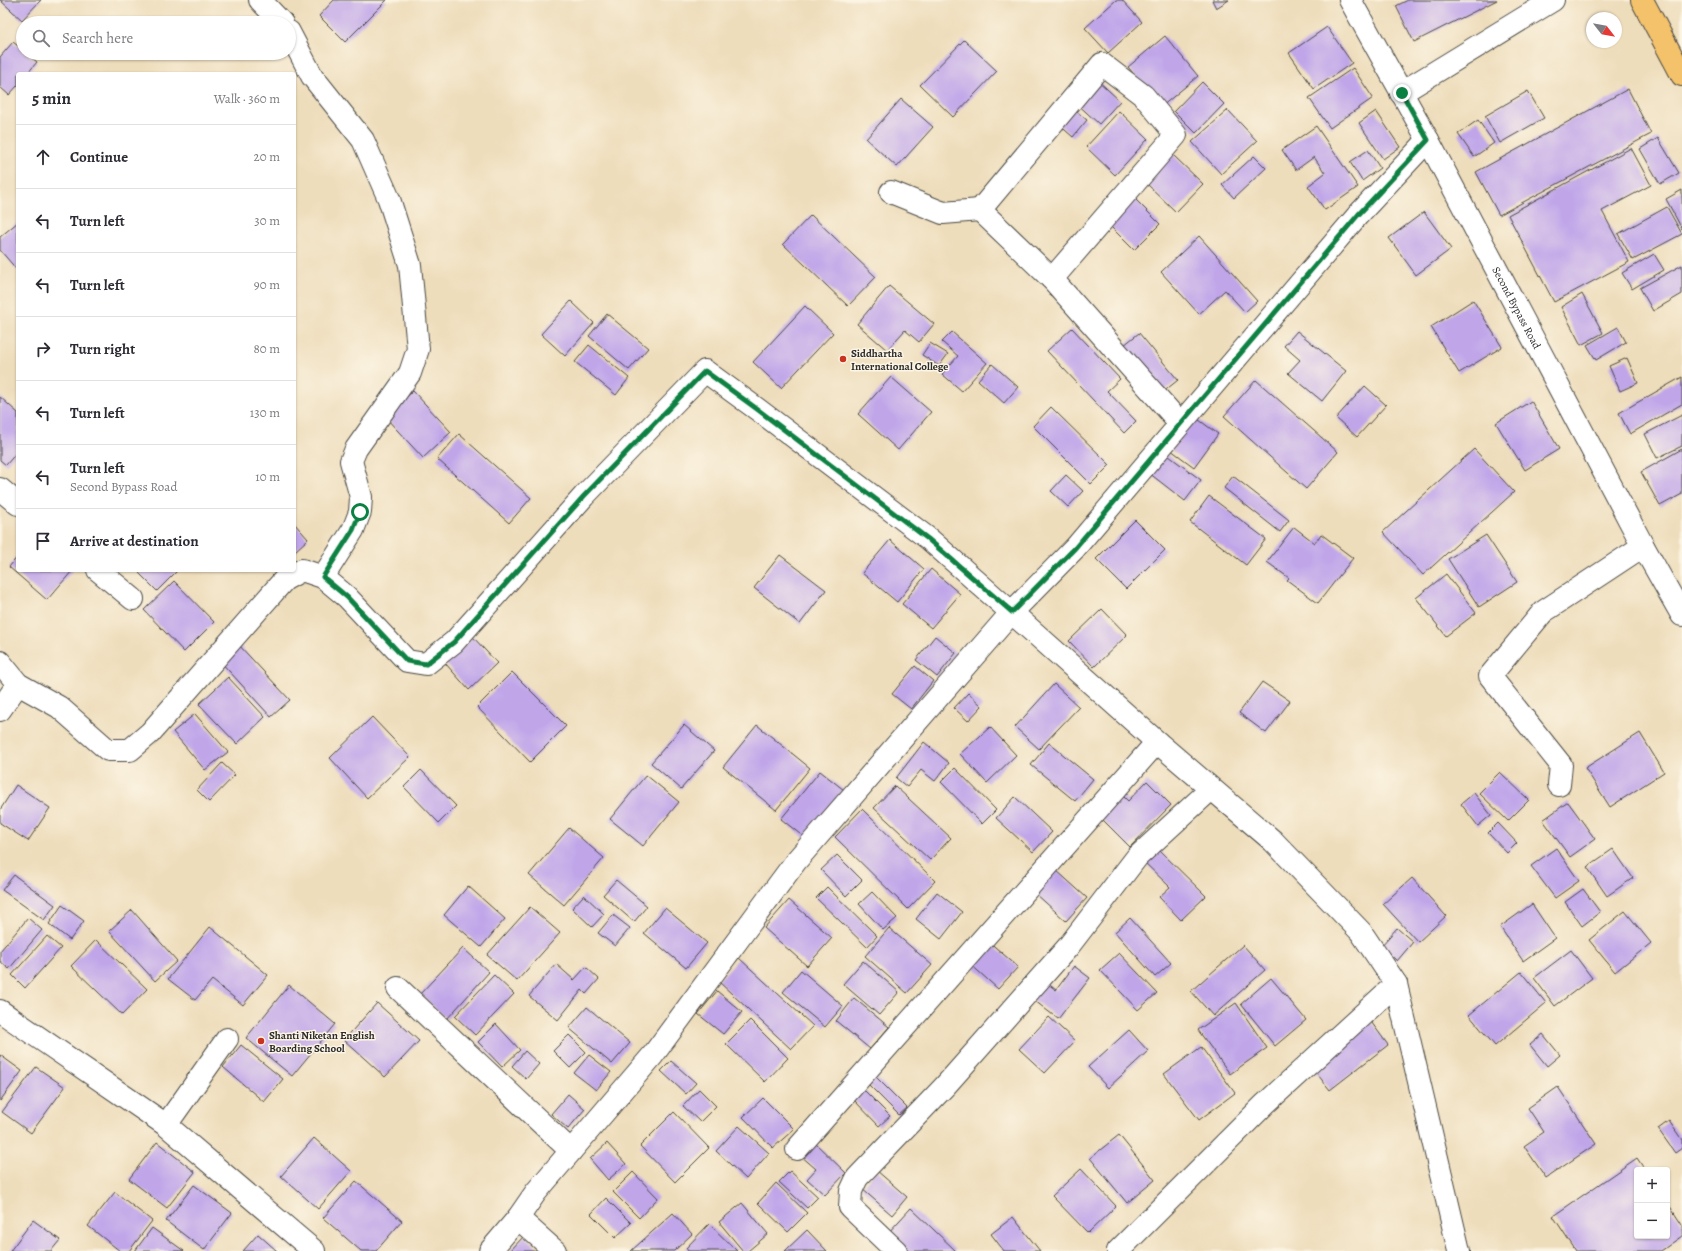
<!DOCTYPE html>
<meta charset="utf-8">
<style>
:root{--surface:#fff;--page:#f2f2f3;--text:#2b2b33;--muted:#7c7c81;--line:#e1e1e2}
body{margin:0;font-family:Alegreya,serif;background:var(--page);color:var(--text)}
.controls{position:absolute;right:12px;bottom:12px;display:grid;overflow:hidden;border-radius:4px;box-shadow:0 1px 3px #0004}
.controls button{width:36px;height:36px;display:grid;place-items:center;padding:0;border:0;border-bottom:1px solid var(--line);background:var(--surface);color:var(--text);font:20px sans-serif}
.compass{position:absolute;left:1586px;top:12px;width:36px;height:36px;border-radius:50%;background:var(--surface);box-shadow:0 1px 3px #0004;rotate:121deg}
.stop{position:absolute;width:12px;height:12px;margin:-9px;border:3px solid #0b8043;border-radius:50%;background:#fff}
.stop.end{background:#0b8043;border-color:#fff;box-shadow:0 1px 4px #0008}
.list{margin:0;padding:0;list-style:none}
h2{display:flex;justify-content:space-between;align-items:center;height:52px;margin:0;padding:0 16px;font-size:17px}
h2 small{font-size:13px;font-weight:400;color:var(--muted)}
.list li{display:grid;grid-template-columns:26px 1fr auto;gap:12px;align-items:center;box-sizing:border-box;height:64px;padding:0 16px;border-top:1px solid var(--line)}
.list b{display:block;font-size:15px;white-space:nowrap}
.list p{margin:0;font-size:13px;white-space:nowrap;color:var(--muted)}
.list em{font-size:13px;font-style:normal;color:var(--muted)}
.icon{flex:none;width:22px;height:22px;fill:none;stroke:currentColor;stroke-width:2;stroke-linecap:round;stroke-linejoin:round}
.map{position:relative;flex:none;width:1682px;height:1251px;overflow:hidden}
.search{position:absolute;background:var(--surface);box-shadow:0 1px 3px #0004;left:16px;top:16px;width:280px;height:44px;display:flex;align-items:center;gap:10px;box-sizing:border-box;padding:0 14px;border-radius:22px;color:var(--muted);font-size:15px}
.panel{position:absolute;background:var(--surface);box-shadow:0 1px 3px #0004;left:16px;top:72px;width:280px;height:500px;border-radius:4px}
.map>svg:first-child{display:block}
</style>
<div class="map">
<svg width="1682" height="1251" viewBox="0 0 1682 1251">
<rect width="100%" height="100%" fill="#fcf5e5"/>
<filter id="ink" filterUnits="userSpaceOnUse"><feTurbulence type="fractalNoise" baseFrequency=".025" numOctaves="2"/><feDisplacementMap in="SourceGraphic" scale="8" xChannelSelector="R" yChannelSelector="G"/><feConvolveMatrix kernelMatrix="1 2 1 2 8 2 1 2 1" color-interpolation-filters="sRGB"/></filter>
<filter id="wash" filterUnits="userSpaceOnUse"><feTurbulence type="fractalNoise" baseFrequency=".012" numOctaves="4" result="noise"/><feDisplacementMap in="SourceGraphic" scale="16" xChannelSelector="R" yChannelSelector="G"/><feGaussianBlur stdDeviation="0.9" result="paint"/><feColorMatrix in="noise" values="0 0 0 0 0 0 0 0 0 0 0 0 0 0 0 0 0 1.4 0 .05"/><feComposite in="paint" operator="in"/></filter>
<g filter="url(#wash)">
<rect width="100%" height="100%" fill="#edb"/>
<g id="blocks">
<g fill="#c0a6e9">
<path d="M0 0H41L22 20Z"/>
<path d="M334 0H387L345 42 319 16Z"/>
<path d="M1116 0H1122L1142 22 1108 53 1085 28Z"/>
<path d="M1212 0H1229L1216 8Z"/>
<path d="M1408 0H1497L1414 42 1396 6Z"/>
<path d="M1327 27 1352 63 1314 89 1289 53Z"/>
<path d="M1165 36 1198 76 1161 107 1128 67Z"/>
<path d="M964 40 997 71 953 117 920 85Z"/>
<path d="M13 42 23 50V53H26L37 62 27 74H18V85L9 95 0 87V57Z"/>
<path d="M1353 68 1373 98 1330 128 1309 98Z"/>
<path d="M1094 77 1120 101 1099 124 1073 100Z"/>
<path d="M1202 82 1224 104 1196 133 1174 111Z"/>
<path d="M1628 89 1651 134 1499 215 1476 172Z"/>
<path d="M1528 91 1544 118 1500 143 1485 116Z"/>
<path d="M901 99 933 127 897 167 866 139Z"/>
<path d="M1071 107 1087 120 1073 137 1057 123Z"/>
<path d="M1228 110 1257 141 1221 174 1192 142Z"/>
<path d="M1119 111 1148 139 1115 175 1086 147Z"/>
<path d="M1376 111 1400 147 1383 159 1359 123Z"/>
<path d="M1478 120 1494 143 1474 157 1458 134Z"/>
<path d="M1316 126 1358 187 1325 210 1308 186 1325 173 1314 157 1296 170 1282 150Z"/>
<path d="M1658 138 1679 173 1660 184 1640 149Z"/>
<path d="M1631 148 1651 185 1602 211 1629 262 1554 302 1508 215Z"/>
<path d="M1368 150 1380 168 1362 181 1350 162Z"/>
<path d="M1172 154 1203 184 1176 212 1145 182Z"/>
<path d="M1254 156 1266 168 1234 198 1222 185Z"/>
<path d="M1682 190V229L1666 199Z"/>
<path d="M1133 197 1160 224 1134 250 1107 223Z"/>
<path d="M1667 207 1682 234 1633 260 1618 234Z"/>
<path d="M1424 212 1451 249 1416 275 1389 238Z"/>
<path d="M811 215 876 277 848 306 783 244Z"/>
<path d="M18 222V271L0 250V237Z"/>
<path d="M1199 236 1257 301 1245 312 1225 290 1199 314 1161 272Z"/>
<path d="M1654 254 1664 270 1632 289 1622 273Z"/>
<path d="M1682 265V294L1653 311 1640 288Z"/>
<path d="M889 286 934 324 919 342 905 330 887 350 857 324Z"/>
<path d="M1582 294 1603 333 1581 345 1561 307Z"/>
<path d="M1473 300 1502 347 1459 373 1431 327Z"/>
<path d="M571 301 594 323 565 356 541 334Z"/>
<path d="M805 306 833 333 781 388 753 362Z"/>
<path d="M607 314 648 348 629 370 589 336Z"/>
<path d="M1618 327 1626 342 1596 360 1587 345Z"/>
<path d="M1072 328 1120 379 1107 391 1136 421 1124 433 1047 351Z"/>
<path d="M1297 331 1346 371 1322 401 1288 373 1300 360 1284 346Z"/>
<path d="M952 332 987 363 962 391 942 374 958 356 942 342Z"/>
<path d="M1139 333 1178 380 1163 392 1124 345Z"/>
<path d="M930 343 948 354 939 366 922 355Z"/>
<path d="M589 345 629 378 616 395 575 362Z"/>
<path d="M1627 358 1638 383 1620 391 1609 366Z"/>
<path d="M992 364 1018 387 1004 403 978 380Z"/>
<path d="M891 377 931 412 898 450 858 414Z"/>
<path d="M1682 377V404L1630 434 1619 413Z"/>
<path d="M1256 380 1338 452 1306 489 1224 416Z"/>
<path d="M1365 386 1386 405 1357 437 1336 418Z"/>
<path d="M413 391 451 432 423 458 385 417Z"/>
<path d="M0 397 18 413V451L6 465 0 460Z"/>
<path d="M1531 401 1559 449 1525 470 1496 423Z"/>
<path d="M1051 407 1110 465 1091 484 1033 426Z"/>
<path d="M1682 415V446L1657 458 1645 434Z"/>
<path d="M1195 417 1218 434 1194 467 1171 450Z"/>
<path d="M459 434 531 498 509 523 437 459Z"/>
<path d="M1474 449 1514 492 1423 575 1383 532Z"/>
<path d="M1682 449V494L1660 506 1641 472Z"/>
<path d="M1165 453 1201 480 1185 501 1149 473Z"/>
<path d="M1066 475 1083 491 1068 507 1051 491Z"/>
<path d="M1233 476 1289 520 1280 532 1224 488Z"/>
<path d="M1209 496 1266 539 1246 565 1190 522Z"/>
<path d="M1135 520 1165 550 1126 589 1096 559Z"/>
<path d="M294 523 308 539 294 552Z"/>
<path d="M1294 527 1315 543 1321 534 1353 558 1318 603 1287 580 1289 578 1267 562Z"/>
<path d="M1486 535 1517 582 1479 607 1448 559Z"/>
<path d="M890 540 924 569 897 602 862 573Z"/>
<path d="M780 555 826 590 800 624 754 588Z"/>
<path d="M18 556V570H73L47 600 9 567Z"/>
<path d="M931 569 960 594 931 628 902 604Z"/>
<path d="M136 570H178L157 591Z"/>
<path d="M1446 574 1476 613 1446 636 1416 598Z"/>
<path d="M174 581 214 622 184 652 144 610Z"/>
<path d="M1102 609 1127 635 1094 667 1069 641Z"/>
<path d="M935 636 956 653 937 677 916 660Z"/>
<path d="M473 637 497 663 469 690 445 663Z"/>
<path d="M237 643 290 700 271 717 219 660Z"/>
<path d="M915 666 933 681 911 709 892 694Z"/>
<path d="M512 672 566 726 530 762 477 707Z"/>
<path d="M228 677 265 717 237 744 199 704Z"/>
<path d="M1262 682 1290 701 1266 733 1239 713Z"/>
<path d="M1054 684 1079 707 1039 749 1015 727Z"/>
<path d="M968 693 982 706 968 721 954 708Z"/>
<path d="M195 714 228 752 205 770 173 732Z"/>
<path d="M372 717 410 757 367 798 330 758Z"/>
<path d="M684 725 714 751 681 789 651 763Z"/>
<path d="M757 725 810 768 776 810 723 767Z"/>
<path d="M990 727 1016 755 987 783 960 754Z"/>
<path d="M1640 733 1664 772 1610 807 1585 768Z"/>
<path d="M924 742 949 763 935 781 921 770 907 787 896 778Z"/>
<path d="M1049 743 1093 779 1075 801 1031 765Z"/>
<path d="M222 763 235 775 209 802 197 790Z"/>
<path d="M955 768 996 810 982 824 941 782Z"/>
<path d="M421 770 456 806 439 823 404 787Z"/>
<path d="M820 771 844 790 805 838 781 819Z"/>
<path d="M1500 772 1529 800 1508 821 1479 793Z"/>
<path d="M646 775 679 802 643 846 610 819Z"/>
<path d="M1147 781 1171 805 1130 847 1098 815 1120 793 1128 801Z"/>
<path d="M16 785 50 808 28 841 0 823V810Z"/>
<path d="M895 786 951 838 930 860 874 808Z"/>
<path d="M1474 793 1491 815 1478 826 1461 804Z"/>
<path d="M1015 797 1052 832 1033 852 996 818Z"/>
<path d="M1568 802 1595 839 1570 857 1543 820Z"/>
<path d="M862 809 935 881 908 909 835 837Z"/>
<path d="M1498 823 1517 843 1507 853 1488 833Z"/>
<path d="M569 828 604 858 564 905 529 875Z"/>
<path d="M1156 847 1206 896 1181 920 1159 897 1170 887 1142 860Z"/>
<path d="M1556 848 1579 881 1555 898 1531 866Z"/>
<path d="M1613 849 1633 878 1607 896 1587 867Z"/>
<path d="M837 855 862 880 846 896 821 870Z"/>
<path d="M1056 870 1087 898 1066 921 1035 893Z"/>
<path d="M14 875 55 905 44 920 2 890Z"/>
<path d="M1412 878 1446 916 1418 942 1383 904Z"/>
<path d="M616 880 647 906 634 922 603 895Z"/>
<path d="M468 886 505 919 481 947 444 915Z"/>
<path d="M827 887 877 936 867 947 816 898Z"/>
<path d="M1583 889 1600 912 1582 926 1565 902Z"/>
<path d="M872 892 897 918 883 930 859 904Z"/>
<path d="M937 892 962 912 941 939 916 919Z"/>
<path d="M584 895 604 914 592 927 572 908Z"/>
<path d="M789 900 832 938 807 966 764 928Z"/>
<path d="M1532 904 1555 938 1523 961 1500 927Z"/>
<path d="M62 905 84 921 70 940 49 924Z"/>
<path d="M530 907 560 933 517 981 487 955Z"/>
<path d="M665 908 707 943 686 968 644 933Z"/>
<path d="M132 910 177 961 155 981 109 931Z"/>
<path d="M1625 911 1651 943 1615 972 1589 940Z"/>
<path d="M613 915 630 928 615 946 598 933Z"/>
<path d="M28 918 42 930 9 969 0 961V951Z"/>
<path d="M1130 918 1171 963 1155 977 1115 932Z"/>
<path d="M210 927 268 975 243 1005 212 980 195 1000 168 979Z"/>
<path d="M889 928 932 965 907 993 865 956Z"/>
<path d="M1397 928 1413 942 1397 961 1381 946Z"/>
<path d="M47 936 61 948 25 988 12 975Z"/>
<path d="M96 940 147 989 122 1015 71 966Z"/>
<path d="M987 940 1018 967 998 989 968 962Z"/>
<path d="M1243 945 1265 970 1213 1016 1191 991Z"/>
<path d="M463 948 489 972 447 1019 420 994Z"/>
<path d="M1571 950 1592 978 1555 1006 1534 978Z"/>
<path d="M1119 953 1157 993 1138 1010 1100 970Z"/>
<path d="M739 958 813 1026 791 1049 718 981Z"/>
<path d="M863 961 899 992 879 1015 843 984Z"/>
<path d="M556 964 574 980 586 967 599 979 586 994 582 990 558 1020 529 996Z"/>
<path d="M1074 966 1090 978 1058 1019 1030 997 1043 980 1056 990Z"/>
<path d="M801 970 843 1006 825 1027 783 992Z"/>
<path d="M1521 972 1546 1003 1495 1046 1469 1015Z"/>
<path d="M494 975 514 994 475 1035 455 1016Z"/>
<path d="M1271 978 1306 1020 1275 1046 1241 1004Z"/>
<path d="M289 985 335 1024 292 1076 246 1038Z"/>
<path d="M717 991 742 1012 723 1034 698 1014Z"/>
<path d="M854 998 889 1027 870 1049 836 1021Z"/>
<path d="M377 1003 419 1041 385 1077 344 1040Z"/>
<path d="M1236 1003 1267 1048 1230 1074 1198 1030Z"/>
<path d="M587 1007 630 1043 612 1064 569 1028Z"/>
<path d="M1049 1017 1075 1041 1045 1073 1019 1049Z"/>
<path d="M1369 1019 1388 1045 1330 1090 1310 1065Z"/>
<path d="M750 1020 788 1058 765 1082 726 1044Z"/>
<path d="M496 1024 520 1050 502 1067 478 1042Z"/>
<path d="M1129 1030 1148 1051 1108 1088 1088 1067Z"/>
<path d="M1543 1034 1560 1055 1547 1066 1530 1045Z"/>
<path d="M569 1035 586 1052 570 1068 553 1051Z"/>
<path d="M241 1045 283 1079 264 1102 223 1067Z"/>
<path d="M1201 1047 1235 1093 1199 1120 1164 1074Z"/>
<path d="M525 1051 539 1064 526 1079 512 1066Z"/>
<path d="M0 1055 22 1071 0 1101Z"/>
<path d="M589 1055 611 1072 596 1090 574 1073Z"/>
<path d="M671 1061 696 1083 686 1094 661 1071Z"/>
<path d="M36 1067 65 1087 31 1133 2 1112Z"/>
<path d="M875 1076 907 1108 899 1115 867 1083Z"/>
<path d="M1558 1087 1596 1144 1546 1178 1524 1146 1544 1132 1528 1108Z"/>
<path d="M699 1089 716 1106 700 1122 683 1106Z"/>
<path d="M864 1090 890 1116 879 1126 854 1100Z"/>
<path d="M568 1094 585 1109 568 1129 551 1114Z"/>
<path d="M763 1098 794 1129 773 1148 743 1117Z"/>
<path d="M674 1112 709 1148 675 1182 640 1146Z"/>
<path d="M1669 1121 1682 1140V1148L1675 1153 1658 1129Z"/>
<path d="M739 1126 769 1153 746 1179 716 1151Z"/>
<path d="M1119 1135 1155 1180 1127 1203 1090 1158Z"/>
<path d="M314 1138 351 1171 318 1209 281 1176Z"/>
<path d="M813 1141 846 1173 825 1195 807 1179 816 1169 800 1155Z"/>
<path d="M157 1142 195 1172 167 1208 129 1179Z"/>
<path d="M607 1143 626 1164 608 1180 590 1159Z"/>
<path d="M1637 1158 1645 1170H1637V1236H1667V1202L1682 1225V1236L1661 1251H1576L1553 1216Z"/>
<path d="M1081 1169 1116 1206 1088 1233 1052 1196Z"/>
<path d="M876 1170 907 1197 892 1215 861 1188Z"/>
<path d="M790 1171 818 1197 807 1208 779 1182Z"/>
<path d="M633 1172 658 1198 639 1218 613 1192Z"/>
<path d="M356 1181 402 1221 376 1251H361L323 1218Z"/>
<path d="M776 1183 807 1213 788 1232 758 1203Z"/>
<path d="M194 1185 232 1213 204 1250 166 1221Z"/>
<path d="M115 1192 152 1221 129 1251H120L88 1226Z"/>
<path d="M606 1198 631 1223 615 1238 591 1214Z"/>
<path d="M742 1203 768 1234 748 1251H743L719 1222Z"/>
<path d="M911 1208 956 1251H905L887 1234Z"/>
<path d="M673 1213 692 1234 674 1251H631Z"/>
<path d="M1013 1217 1040 1251H1004L991 1234Z"/>
<path d="M33 1220 60 1240 51 1251H10Z"/>
<path d="M709 1224 737 1251H688L686 1248Z"/>
<path d="M152 1228 184 1251H135Z"/>
<path d="M807 1230 827 1251H785Z"/>
<path d="M258 1234 277 1251H243Z"/>
<path d="M524 1236 541 1251H510Z"/>
</g>
</g>
</g>
<g filter="url(#ink)">
<use href="#blocks" fill-opacity="0" stroke="#484641" stroke-width="1"/>
<g fill="none" stroke-linecap="round" stroke-linejoin="round">
<g stroke="#484641" stroke-width="24">
<g id="minor">
<path d="M260 0 282 23"/>
<path id="s1" d="M1350 0 1428 140 1643 546 1682 615"/>
<path d="M289 32 312 76 363 140 389 199 410 265 418 349 410 373 356 449 351 461 361 497 360 512 353 530 323 577"/>
<path d="M1401 93 1553 0"/>
<path d="M891 192 943 213 980 210 1052 279 1180 423"/>
<path d="M980 210 1102 64 1144 96 1176 135 1052 279"/>
<path d="M0 489 18 504"/>
<path d="M98 570 133 599"/>
<path d="M0 662 18 684 59 707 108 750H130L150 733 284 580 302 570 323 577 347 597 407 661 426 664 454 642 584 496 705 371 757 409 929 539 1157 742 1273 841 1361 932 1396 984 1459 1251"/>
<path d="M0 710 18 684"/>
<path d="M1559 785 1561 765 1490 676 1543 612 1643 546"/>
<path d="M398 988 571 1151"/>
<path d="M0 1011 166 1125 314 1251"/>
<path d="M166 1125 227 1039"/>
<path d="M797 1149 1157 742"/>
<path d="M518 1218 555 1251"/>
<path d="M490 1251 518 1218 536 1192 653 1055 796 861 1012 612 1075 548 1358 215 1428 140"/>
<path d="M896 1251 850 1207 851 1191 857 1178 945 1086 1068 947 1137 857 1211 789"/>
<path d="M1118 1251 1265 1104 1396 984"/>
</g>
</g>
<g stroke="#484641" stroke-width="24">
<path id="primary" d="M1642 0 1682 75"/>
</g>
<use href="#minor" stroke="#fff" stroke-width="22"/>
<use href="#primary" stroke="#f3c26a" stroke-width="22"/>
</g>
</g>
<g fill="none" stroke-linecap="round" stroke-linejoin="round" filter="url(#ink)">
<path stroke="#0b8043" stroke-width="5" d="M360 512 353 530 323 577 347 597 407 661 426 664 454 642 584 496 705 371 757 409 928 539 1012 612 1075 548 1358 215 1428 140 1402 93"/>
</g>
<g fill="#c8321e" stroke="#fcf5e5" stroke-width="1.5">
<circle cx="843" cy="359" r="4"/>
<circle cx="261" cy="1041" r="4"/>
</g>
<g text-anchor="middle" stroke-width="3" stroke-linejoin="round" paint-order="stroke">
<g font-size="11" fill="#2b2b2b" stroke="#fcf5e5">
<text dy="4" stroke="none"><textPath href="#s1" startOffset="350">Second Bypass Road</textPath></text>
</g>
<g font-size="11" font-weight="bold" fill="#2b2b2b" stroke="#fcf5e5" text-anchor="start">
<text x="851" y="357">Siddhartha<tspan x="851" dy="13">International College</tspan></text>
<text x="269" y="1039">Shanti Niketan English<tspan x="269" dy="13">Boarding School</tspan></text>
</g>
</g>
</svg>
<div class="controls">
<button>+</button>
<button>−</button>
</div>
<svg class="compass" viewBox="-18 -18 36 36"><path d="M0-13l5 13h-10z" fill="#e53935"/><path d="M0 13l5-13h-10z" fill="#7c7c81"/></svg>
<div class="stop" style="left:360px;top:512px"></div>
<div class="stop end" style="left:1402px;top:93px"></div>
<div class="search"><svg class="icon" aria-label="search" viewBox="0 0 24 24"><circle cx="10" cy="10" r="6"/><path d="M15 15l6 6"/></svg>Search here</div>
<section class="panel">
<h2>5 min<small>Walk · 360 m</small></h2>
<ul class="list">
<li><svg class="icon" aria-label="ahead" viewBox="0 0 24 24"><path d="M12 20V5M6 11l6-6 6 6"/></svg><div><b>Continue</b></div><em>20 m</em></li>
<li><svg class="icon" aria-label="left" viewBox="0 0 24 24"><path d="M17 20v-9H6M10 6l-5 5 5 5"/></svg><div><b>Turn left</b></div><em>30 m</em></li>
<li><svg class="icon" aria-label="left" viewBox="0 0 24 24"><path d="M17 20v-9H6M10 6l-5 5 5 5"/></svg><div><b>Turn left</b></div><em>90 m</em></li>
<li><svg class="icon" aria-label="right" viewBox="0 0 24 24"><path d="M7 20v-9h11M14 6l5 5-5 5"/></svg><div><b>Turn right</b></div><em>80 m</em></li>
<li><svg class="icon" aria-label="left" viewBox="0 0 24 24"><path d="M17 20v-9H6M10 6l-5 5 5 5"/></svg><div><b>Turn left</b></div><em>130 m</em></li>
<li><svg class="icon" aria-label="left" viewBox="0 0 24 24"><path d="M17 20v-9H6M10 6l-5 5 5 5"/></svg><div><b>Turn left</b><p>Second Bypass Road</p></div><em>10 m</em></li>
<li><svg class="icon" aria-label="arrive" viewBox="0 0 24 24"><path d="M6 21V4h12l-3 4 3 4H6"/></svg><div><b>Arrive at destination</b></div></li>
</ul>
</section>
</div>
